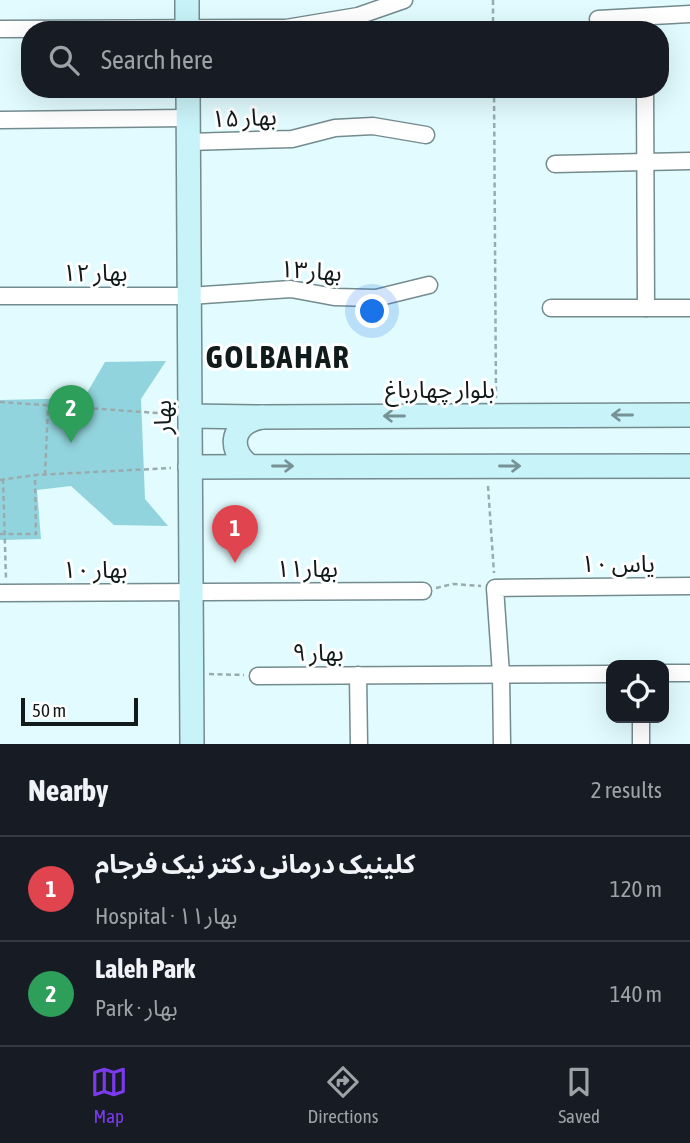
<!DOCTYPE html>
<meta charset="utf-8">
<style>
:root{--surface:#171b24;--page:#20242c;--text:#f1f3f6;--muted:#9ea1a6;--line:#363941;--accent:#7c3aed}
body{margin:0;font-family:"Asap Condensed","Noto Sans Arabic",sans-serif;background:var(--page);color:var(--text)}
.controls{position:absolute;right:21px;bottom:21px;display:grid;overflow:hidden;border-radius:14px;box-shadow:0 7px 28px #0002}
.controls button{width:63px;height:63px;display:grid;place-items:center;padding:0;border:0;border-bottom:2px solid var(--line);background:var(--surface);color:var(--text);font:35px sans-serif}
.scale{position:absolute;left:21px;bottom:18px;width:117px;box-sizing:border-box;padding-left:7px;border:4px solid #121b1c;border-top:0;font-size:19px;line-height:24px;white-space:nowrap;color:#121b1c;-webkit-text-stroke:5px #fff;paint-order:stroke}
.you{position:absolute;left:373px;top:312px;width:24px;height:24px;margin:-18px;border:5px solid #fff;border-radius:50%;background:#1a73e8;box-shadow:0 0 0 10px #1a73e833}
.badge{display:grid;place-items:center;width:46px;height:46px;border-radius:50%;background:var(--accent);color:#fff;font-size:23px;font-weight:700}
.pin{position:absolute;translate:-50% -58px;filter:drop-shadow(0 2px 4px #0008)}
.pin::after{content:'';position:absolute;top:37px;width:24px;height:21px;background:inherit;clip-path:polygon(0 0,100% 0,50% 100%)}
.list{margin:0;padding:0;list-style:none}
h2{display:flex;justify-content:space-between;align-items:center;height:91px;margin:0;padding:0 28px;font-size:30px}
h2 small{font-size:23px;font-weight:400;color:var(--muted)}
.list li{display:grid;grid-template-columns:46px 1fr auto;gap:21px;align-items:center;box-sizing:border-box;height:105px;padding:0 28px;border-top:2px solid var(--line)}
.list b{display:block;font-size:26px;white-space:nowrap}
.list p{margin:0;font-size:23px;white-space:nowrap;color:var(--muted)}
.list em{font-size:23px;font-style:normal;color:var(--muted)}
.icon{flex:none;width:38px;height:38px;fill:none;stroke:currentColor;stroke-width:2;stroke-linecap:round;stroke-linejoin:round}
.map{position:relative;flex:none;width:690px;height:744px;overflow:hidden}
.search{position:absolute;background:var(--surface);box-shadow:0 7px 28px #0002;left:21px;right:21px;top:21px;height:77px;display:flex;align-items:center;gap:18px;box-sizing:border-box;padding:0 24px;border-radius:28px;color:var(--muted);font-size:26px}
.sheet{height:301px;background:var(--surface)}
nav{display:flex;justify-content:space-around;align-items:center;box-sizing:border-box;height:98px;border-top:2px solid var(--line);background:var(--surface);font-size:19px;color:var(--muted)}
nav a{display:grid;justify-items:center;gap:4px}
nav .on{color:var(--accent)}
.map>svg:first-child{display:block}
</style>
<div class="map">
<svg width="690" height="744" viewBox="0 0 690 744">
<rect width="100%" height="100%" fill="#e1fbfe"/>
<path fill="#92d4dd" d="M166 361 141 399 145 499 168 526 114 525 71 486 37 490 41 539 0 540V400L84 398 105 362Z"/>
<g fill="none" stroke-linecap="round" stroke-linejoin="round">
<g stroke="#748b8f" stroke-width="19">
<g id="street">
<path d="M598 19 690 14"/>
<path d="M0 29 286 28 358 16 404 0"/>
<path d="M645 89 646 308"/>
<path d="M0 120 188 118"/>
<path d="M188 142 292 139 335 128 373 126 426 135"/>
<path d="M555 164 690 161"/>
<path d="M0 296H189L291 289 334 297 376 298 429 285"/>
<path d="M551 308H690"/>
<path d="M0 593 423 591"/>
<path d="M664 673H690"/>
<path d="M358 675 359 744"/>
<path d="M258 676 611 674"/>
<path d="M641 718V744"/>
<path d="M502 744 501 674 495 588 690 586"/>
</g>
</g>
<g stroke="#748b8f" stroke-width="26">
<g id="secondary">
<path d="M187 0V30"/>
<path d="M188 89 192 744"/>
<path d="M190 416 262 417 690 415"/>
<path d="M249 466C226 448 233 422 262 417"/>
<path d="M190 467 690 466"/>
</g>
</g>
<g stroke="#98acaf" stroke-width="2.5" stroke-dasharray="5 3.5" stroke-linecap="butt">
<path d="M493 0V30"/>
<path d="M494 89 496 398"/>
<path d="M0 402 172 414"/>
<path d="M45 475 48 406"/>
<path d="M3 479 6 579"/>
<path d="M0 480 35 475 171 468"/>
<path d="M488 486 494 573"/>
<path d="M0 534H36L35 475"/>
<path d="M436 588 453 584 481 586"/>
<path d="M209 674 244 675"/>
</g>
<use href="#street" stroke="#fff" stroke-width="16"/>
<use href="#secondary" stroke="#c8f3f8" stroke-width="23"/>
</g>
<defs><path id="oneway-shaft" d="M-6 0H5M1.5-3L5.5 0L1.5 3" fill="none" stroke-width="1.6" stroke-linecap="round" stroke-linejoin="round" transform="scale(1.75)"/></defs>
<g stroke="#769295">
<use href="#oneway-shaft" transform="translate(622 415) rotate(180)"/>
<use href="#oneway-shaft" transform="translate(394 416) rotate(180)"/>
<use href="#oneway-shaft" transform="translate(283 466)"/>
<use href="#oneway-shaft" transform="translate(510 466)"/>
</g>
<g text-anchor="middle" stroke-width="6" stroke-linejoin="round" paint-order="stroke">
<g font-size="24" fill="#121b1c" stroke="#fff">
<text transform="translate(244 118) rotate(-2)" y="8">بهار ۱۵</text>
<text transform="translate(311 271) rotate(4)" y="8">بهار۱۳</text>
<text x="95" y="281">بهار ۱۲</text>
<text x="440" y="398">بلوار چهارباغ</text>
<text transform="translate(163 417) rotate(-90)" y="8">بهار</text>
<text x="618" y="572">یاس ۱۰</text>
<text x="307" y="577">بهار۱۱</text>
<text x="95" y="578">بهار ۱۰</text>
<text x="318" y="661">بهار ۹</text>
</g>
<g font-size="32" font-weight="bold" letter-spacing="2" fill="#121b1c" stroke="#fff">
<text x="278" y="368">GOLBAHAR</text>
</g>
</g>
</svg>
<div class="controls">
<button><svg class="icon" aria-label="locate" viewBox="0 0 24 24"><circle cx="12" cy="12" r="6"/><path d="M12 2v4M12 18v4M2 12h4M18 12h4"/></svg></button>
</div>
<div class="scale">50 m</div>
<div class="you"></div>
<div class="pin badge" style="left:235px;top:563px;background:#e0444e">1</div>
<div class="pin badge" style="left:71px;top:443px;background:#2e9e5b">2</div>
<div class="search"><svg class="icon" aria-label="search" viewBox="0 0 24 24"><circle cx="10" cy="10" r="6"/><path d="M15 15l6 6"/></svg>Search here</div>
</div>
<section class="sheet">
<h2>Nearby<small>2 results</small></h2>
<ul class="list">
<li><span class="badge" style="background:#e0444e">1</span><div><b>کلینیک درمانی دکتر نیک فرجام</b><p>Hospital · بهار۱۱</p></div><em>120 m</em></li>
<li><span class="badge" style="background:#2e9e5b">2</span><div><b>Laleh Park</b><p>Park · بهار</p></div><em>140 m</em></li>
</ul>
</section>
<nav>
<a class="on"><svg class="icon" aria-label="map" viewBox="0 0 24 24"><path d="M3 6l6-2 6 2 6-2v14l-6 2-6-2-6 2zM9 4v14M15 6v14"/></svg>Map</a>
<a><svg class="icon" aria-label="directions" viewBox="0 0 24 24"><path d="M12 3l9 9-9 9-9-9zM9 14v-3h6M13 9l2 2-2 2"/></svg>Directions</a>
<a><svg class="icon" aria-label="saved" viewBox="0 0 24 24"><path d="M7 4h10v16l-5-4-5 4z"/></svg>Saved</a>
</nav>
